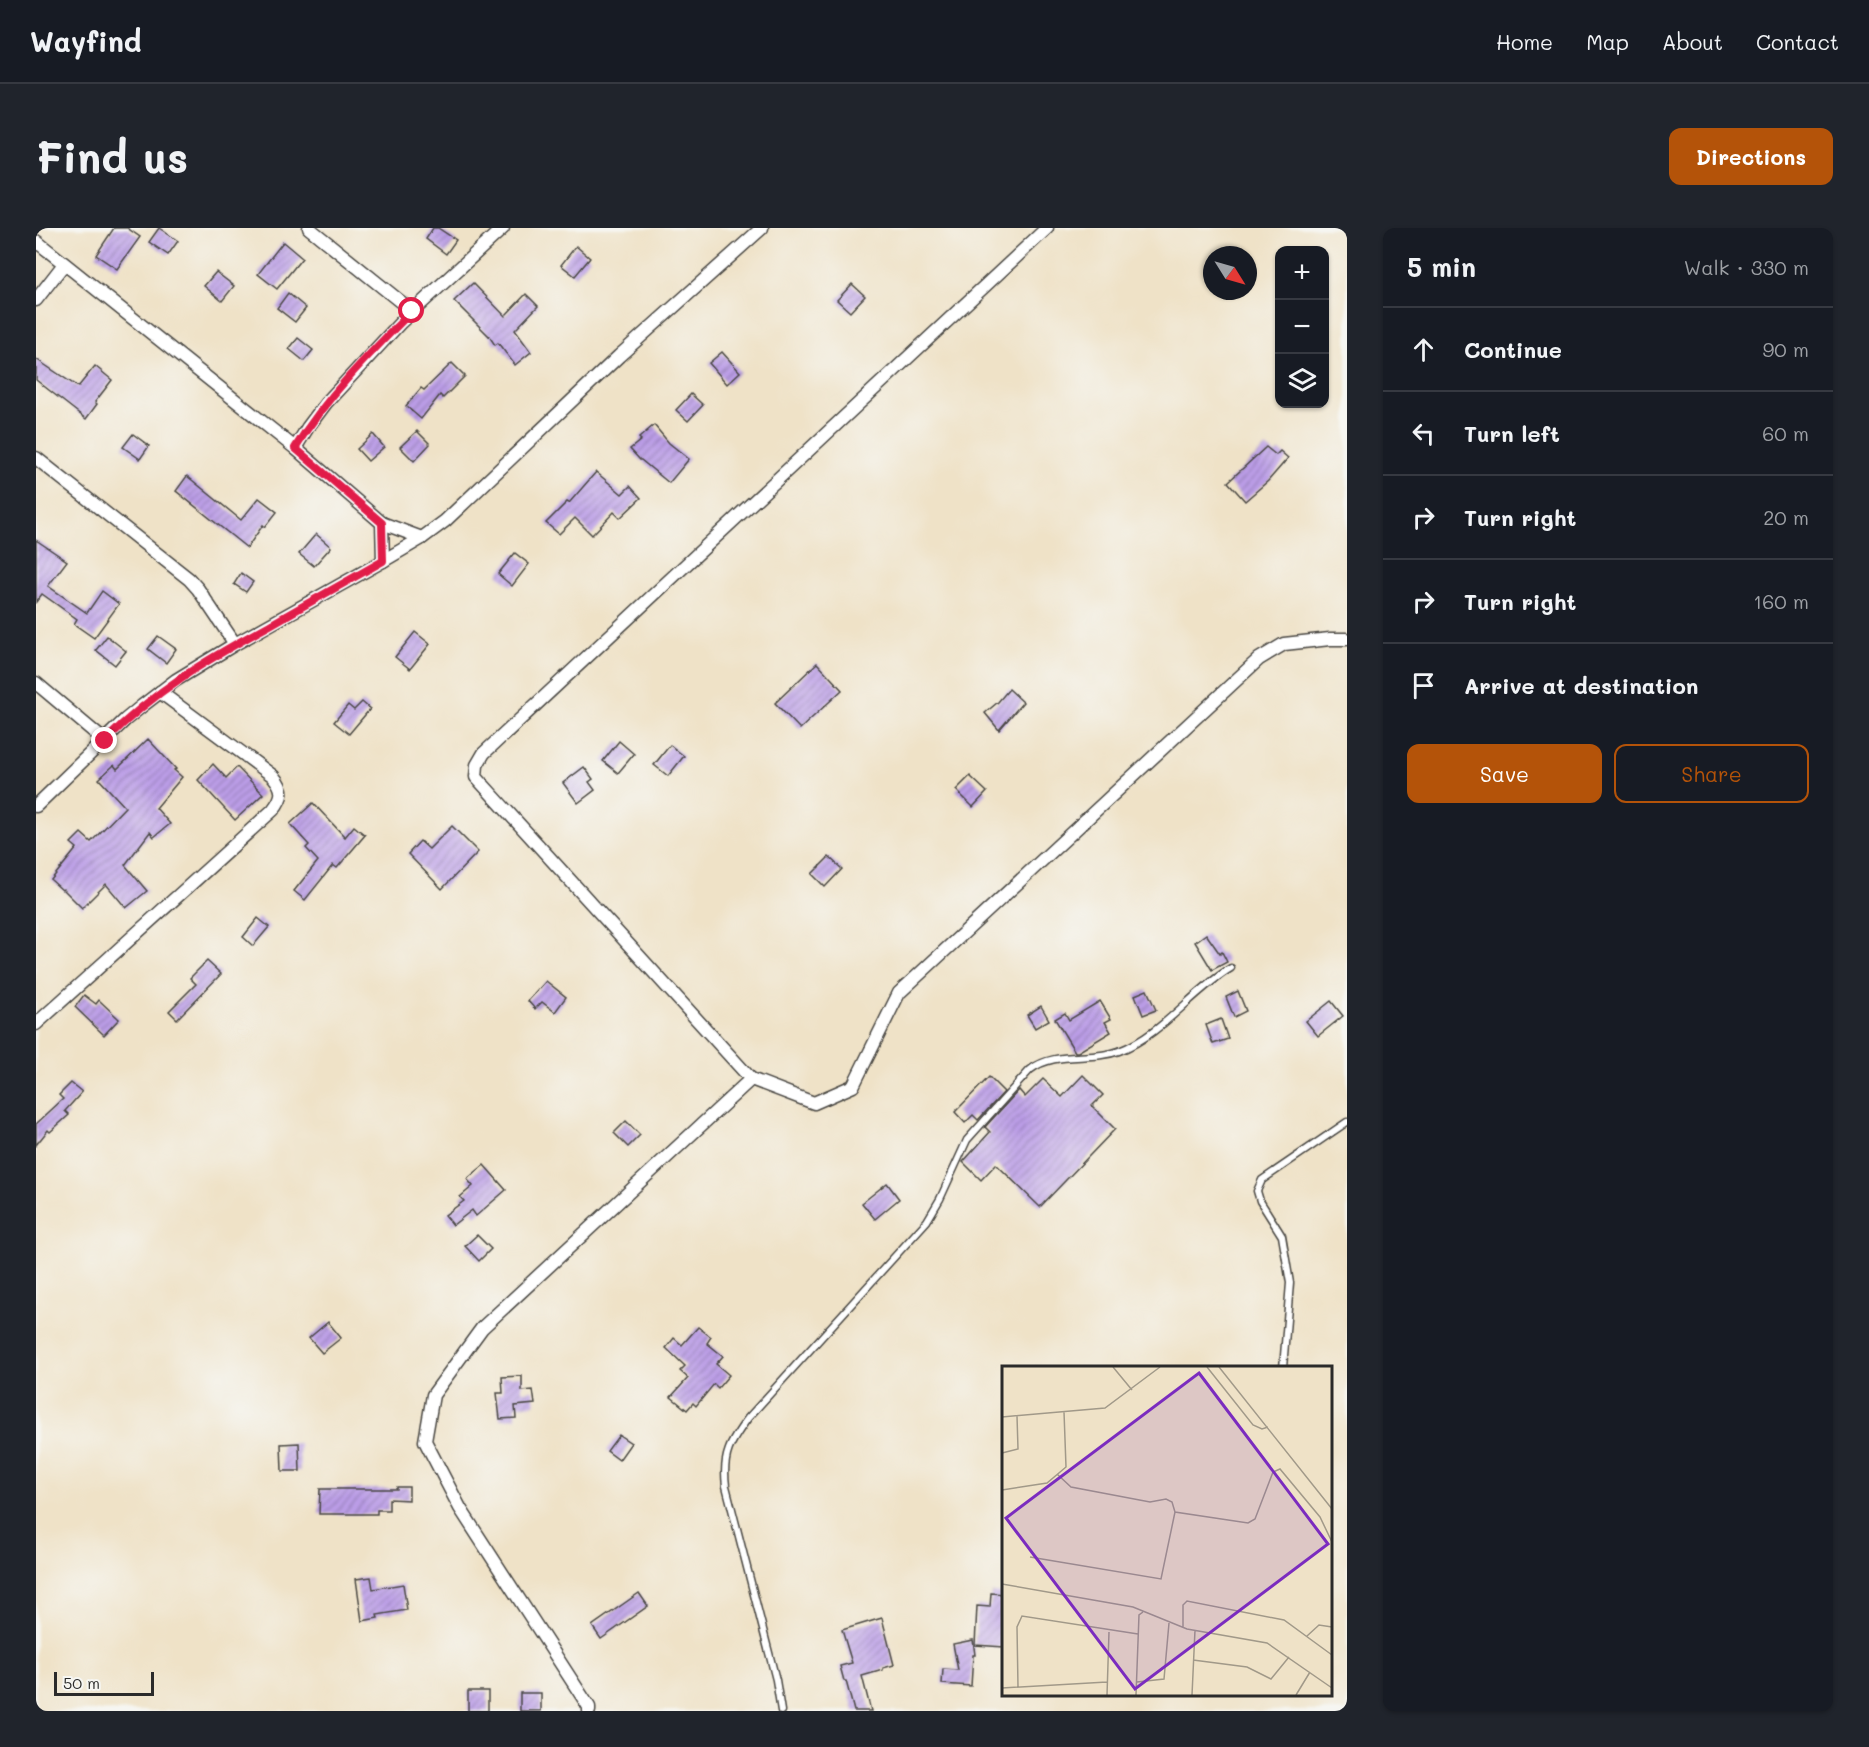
<!DOCTYPE html>
<meta charset="utf-8">
<style>
:root{--surface:#171b24;--page:#20242c;--text:#f1f3f6;--muted:#9ea1a6;--line:#363941;--accent:#b45309}
body{margin:0;font-family:Mali,sans-serif;background:var(--page);color:var(--text)}
.controls{position:absolute;right:18px;top:18px;display:grid;overflow:hidden;border-radius:12px;box-shadow:0 2px 4px #0004}
.controls button{width:54px;height:54px;display:grid;place-items:center;padding:0;border:0;border-bottom:2px solid var(--line);background:var(--surface);color:var(--text);font:30px sans-serif}
.compass{position:absolute;left:1167px;top:18px;width:54px;height:54px;border-radius:50%;background:var(--surface);box-shadow:0 2px 4px #0004;rotate:127deg}
.scale{position:absolute;left:18px;bottom:15px;width:100px;box-sizing:border-box;padding-left:6px;border:3px solid #2b2b2b;border-top:0;font-size:16px;line-height:21px;white-space:nowrap;color:#2b2b2b;-webkit-text-stroke:4px #f6f6f2;paint-order:stroke}
.stop{position:absolute;width:18px;height:18px;margin:-14px;border:4px solid #e11d48;border-radius:50%;background:#fff}
.stop.end{background:#e11d48;border-color:#fff;box-shadow:0 2px 6px #0008}
.list{margin:0;padding:0;list-style:none}
h2{display:flex;justify-content:space-between;align-items:center;height:78px;margin:0;padding:0 24px;font-size:26px}
h2 small{font-size:20px;font-weight:400;color:var(--muted)}
.list li{display:grid;grid-template-columns:39px 1fr auto;gap:18px;align-items:center;box-sizing:border-box;height:84px;padding:0 24px;border-top:2px solid var(--line)}
.list b{display:block;font-size:22px;white-space:nowrap}
.list em{font-size:20px;font-style:normal;color:var(--muted)}
.actions{display:flex;gap:12px;padding:18px 24px}
.actions a{flex:1;padding:14px 0;border:2px solid var(--accent);border-radius:12px;text-align:center;font-size:21px;color:var(--accent)}
.actions .main{background:var(--accent);color:#fff}
.icon{flex:none;width:33px;height:33px;fill:none;stroke:currentColor;stroke-width:2;stroke-linecap:round;stroke-linejoin:round}
.map{position:relative;flex:none;width:1311px;height:1483px;overflow:hidden;border-radius:12px}
header{display:flex;align-items:center;gap:36px;box-sizing:border-box;height:84px;padding:0 30px;background:var(--surface);border-bottom:2px solid var(--line)}
header strong{font-size:28px}
nav{display:flex;gap:33px;margin-inline-start:auto;font-size:21px}
.intro{display:flex;align-items:center;justify-content:space-between;box-sizing:border-box;height:144px;padding:0 36px}
h1{margin:0;font-size:42px}
.button{padding:15px 27px;border-radius:12px;background:var(--accent);color:#fff;font-size:21px;font-weight:700}
main{display:flex;gap:36px;padding:0 36px}
aside{flex:1;background:var(--surface);border-radius:12px;box-shadow:0 2px 4px #0004}
.map>svg:first-child{display:block}
</style>
<header>
<strong>Wayfind</strong>
<nav><a>Home</a><a>Map</a><a>About</a><a>Contact</a></nav>
</header>
<div class="intro"><h1>Find us</h1><a class="button">Directions</a></div>
<main>
<div class="map">
<svg width="1311" height="1483" viewBox="0 0 1311 1483">
<defs>
<pattern id="building-hatch" width="6" height="6" patternUnits="userSpaceOnUse" patternTransform="scale(1.5)"><rect width="6" height="6" fill="#bb9de7"/><path d="M-1 1l2-2M0 6l6-6M5 7l2-2" fill="none" stroke="#9880bb"/></pattern>
</defs>
<rect width="100%" height="100%" fill="#f6f6f2"/>
<filter id="ink" filterUnits="userSpaceOnUse"><feTurbulence type="fractalNoise" baseFrequency=".0167" numOctaves="2"/><feDisplacementMap in="SourceGraphic" scale="12" xChannelSelector="R" yChannelSelector="G"/><feConvolveMatrix kernelMatrix="1 2 1 2 8 2 1 2 1" color-interpolation-filters="sRGB"/></filter>
<filter id="wash" filterUnits="userSpaceOnUse"><feTurbulence type="fractalNoise" baseFrequency=".008" numOctaves="4" result="noise"/><feDisplacementMap in="SourceGraphic" scale="24" xChannelSelector="R" yChannelSelector="G"/><feGaussianBlur stdDeviation="1.35" result="paint"/><feColorMatrix in="noise" values="0 0 0 0 0 0 0 0 0 0 0 0 0 0 0 0 0 1.4 0 .05"/><feComposite in="paint" operator="in"/></filter>
<g filter="url(#wash)">
<rect width="100%" height="100%" fill="#efe2c7"/>
<g id="blocks">
<g fill="url(#building-hatch)">
<path d="M78 0H91L104 9 81 41 60 27Z"/>
<path d="M123 0 142 13 132 27 113 14Z"/>
<path d="M397 0H402L420 12 410 26 390 11Z"/>
<path d="M247 14 266 30 241 61 222 46Z"/>
<path d="M540 18 554 30 539 48 525 37Z"/>
<path d="M180 44 198 58 186 73 168 58Z"/>
<path d="M437 55 469 88 490 66 502 78 479 102 495 124 479 137 462 115 459 117 453 108 418 73Z"/>
<path d="M816 56 829 68 814 84 801 72Z"/>
<path d="M252 65 270 80 259 94 241 80Z"/>
<path d="M262 110 277 122 268 133 253 121Z"/>
<path d="M686 124 704 144 691 156 673 135Z"/>
<path d="M0 131 42 159 59 138 76 152 59 174 61 176 50 191 0 152Z"/>
<path d="M416 135 429 148 407 170 404 167 385 191 370 178 385 160 388 162Z"/>
<path d="M655 166 667 177 652 193 640 182Z"/>
<path d="M618 197 633 215 653 231 633 255 605 232H604L594 221 605 212 603 210Z"/>
<path d="M381 203 394 216 378 233 364 219Z"/>
<path d="M97 206 113 218 104 231 87 219Z"/>
<path d="M337 206 348 219 332 233 321 221Z"/>
<path d="M1230 219 1240 227 1244 223 1252 230 1232 253 1209 273 1192 254Z"/>
<path d="M560 244 586 266 594 258 605 270 584 290 578 284 556 307 539 290 523 306 510 295 531 274 533 275Z"/>
<path d="M151 248 205 292 223 270 241 284 229 299 227 297 211 320 140 263Z"/>
<path d="M280 306 295 319 278 338 263 326Z"/>
<path d="M0 312 31 333 12 358 51 385 66 363 83 376 58 410 38 396 41 391 6 366 0 374Z"/>
<path d="M479 325 493 336 476 358 462 346Z"/>
<path d="M205 345 217 354 210 364 198 356Z"/>
<path d="M379 404 394 416 374 441 359 429Z"/>
<path d="M71 408 90 423 79 437 60 422Z"/>
<path d="M122 408 140 421 130 435 112 421Z"/>
<path d="M781 435 806 462 764 501 739 475Z"/>
<path d="M973 461 987 474 963 502 949 485 962 474Z"/>
<path d="M326 474 334 481 313 506 298 494 312 477 318 482Z"/>
<path d="M112 511 140 541 138 542 146 549 120 580 134 596 118 609 114 604 89 637 111 663 90 680 70 656 46 680 27 661 26 662 15 652 41 620 35 615 45 605 55 614 89 579 63 551 78 537 81 541Z"/>
<path d="M583 513 598 526 582 545 567 533Z"/>
<path d="M634 517 648 528 632 548 618 537Z"/>
<path d="M177 536 190 550 201 539 227 566 199 592 162 552Z"/>
<path d="M548 539 557 551 553 554 559 562 542 575 527 555Z"/>
<path d="M934 548 951 564 937 579 920 562Z"/>
<path d="M277 575 309 609 318 598 329 607 301 640 297 637 269 672 258 663 282 633 270 620 273 617 254 596Z"/>
<path d="M416 598 442 624 406 661 372 626 384 613 393 621Z"/>
<path d="M793 629 806 641 789 659 776 646Z"/>
<path d="M222 690 233 699 217 718 207 709Z"/>
<path d="M1170 706 1184 726 1186 724 1191 734 1176 742 1159 714Z"/>
<path d="M171 733 185 746 141 791 133 783 160 756 154 750Z"/>
<path d="M510 753 530 769 519 784 506 774 499 781 492 773Z"/>
<path d="M1111 762 1120 782 1107 787 1099 767Z"/>
<path d="M1202 763 1210 783 1198 789 1190 769Z"/>
<path d="M48 767 60 776 63 772 83 791 68 807 39 779Z"/>
<path d="M1064 773 1075 791 1069 794 1075 804 1042 824H1039L1019 791 1029 785 1033 792Z"/>
<path d="M1295 773 1307 788 1282 808 1270 793Z"/>
<path d="M1005 778 1013 792 999 800 991 787Z"/>
<path d="M1185 791 1192 811 1177 816 1170 797Z"/>
<path d="M1047 847 1067 867 1056 878 1079 901 1004 979 960 936 945 952 927 934 954 904 949 899 983 862 989 869 1007 851 1026 869Z"/>
<path d="M953 849 968 864 942 892 937 887 929 895 919 884Z"/>
<path d="M35 855 46 864 29 883 33 887 14 904 12 902 0 917V896L27 871 23 867Z"/>
<path d="M590 893 604 907 592 919 578 905Z"/>
<path d="M448 937 470 962 440 988 436 982 417 997 409 987 428 973 424 969 437 958 431 951Z"/>
<path d="M851 955 863 971 839 991 826 975Z"/>
<path d="M441 1007 455 1021 443 1033 429 1018Z"/>
<path d="M292 1094 305 1110 286 1125 273 1110Z"/>
<path d="M662 1099 675 1109 671 1115 687 1128 680 1136 693 1147 682 1160 678 1156 660 1178 657 1175 651 1182 635 1169 652 1150 644 1143 649 1138 630 1120 638 1110 646 1117Z"/>
<path d="M486 1148V1163L497 1162 499 1176 479 1178 480 1190 464 1191 461 1165H467L466 1149Z"/>
<path d="M583 1207 595 1215 583 1232 571 1223Z"/>
<path d="M263 1215 264 1243H246L245 1216Z"/>
<path d="M361 1259H373V1272L353 1271V1282H341V1286H283L284 1261H361Z"/>
<path d="M335 1349 337 1361 367 1356 371 1382 341 1387 342 1390 326 1393 320 1351Z"/>
<path d="M603 1365 612 1378 565 1411 556 1398Z"/>
<path d="M955 1365 968 1366V1419L939 1417 941 1378 954 1379Z"/>
<path d="M846 1390 858 1437 847 1440V1442L826 1448 835 1483H818L810 1453H808L804 1438 816 1435 806 1402Z"/>
<path d="M937 1412 939 1427H937L935 1458 906 1456 907 1441 922 1442 917 1416Z"/>
<rect x="432" y="1463" width="20" height="20"/>
<rect x="484" y="1465" width="21" height="18"/>
</g>
</g>
</g>
<g filter="url(#ink)">
<use href="#blocks" fill-opacity="0" stroke="#484642" stroke-width="1.5"/>
<g fill="none" stroke-linecap="round" stroke-linejoin="round">
<g stroke="#484642" stroke-width="9">
<g id="lane">
<path d="M1247 1140 1254 1055 1246 1008 1224 973 1221 963 1226 952 1311 894"/>
<path d="M745 1483 740 1452 690 1258C686 1227 694 1215 712 1190L891 993 904 971 931 912 994 842C1019 822 1054 834 1083 823 1126 807 1156 763 1195 740"/>
</g>
</g>
<g stroke="#484642" stroke-width="15">
<g id="street">
<path d="M273 0 376 83"/>
<path d="M0 13 259 220 346 295 347 333"/>
<path d="M0 72 28 36"/>
<path d="M259 220 272 199 290 175 365 94 467 0"/>
<path d="M0 230 153 351 162 361 199 416"/>
<path d="M346 295 386 310"/>
<path d="M0 455 69 513"/>
<path d="M0 578 89 492 106 478 140 452 199 416 347 333 386 310 409 293 583 128 726 0"/>
<path d="M0 796 237 582C247 569 249 562 237 548L124 464"/>
<path d="M715 851 440 549 441 537 448 525 1011 0"/>
<path d="M553 1483V1479L424 1280 389 1213 397 1167 446 1100 715 851 778 875 817 858 863 765 1223 431 1248 416 1294 411H1311"/>
</g>
</g>
<use href="#lane" stroke="#fff" stroke-width="6"/>
<use href="#street" stroke="#fff" stroke-width="12"/>
</g>
</g>
<g fill="none" stroke-linecap="round" stroke-linejoin="round" filter="url(#ink)">
<path stroke="#e11d48" stroke-width="8" d="M69 513C119 462 172 431 234 397 272 375 310 354 347 333L346 295 259 220C290 169 334 125 376 83"/>
</g>
<g transform="translate(966 1138)">
<rect width="330" height="330" fill="#efe2c7"/>
<path fill="none" stroke="#a19989" stroke-width="1.5" d="M111 1 130 24M205 1 251 59 260 63 266 61M217 1 330 143M0 51 103 42 158 1M0 87 16 83 15 50M55 108 69 121 148 136 164 133 170 136 173 146 246 157 253 153 271 106 278 103 318 151 330 176M0 124 45 117 64 101 62 46M28 191 159 213 173 146M0 218 131 241 185 263 265 277 330 322M181 262V239L185 235 282 254 330 289M305 270 317 259 330 261M191 294 245 301 269 313 287 291M135 316 162 313 167 257M16 321 15 261 20 250 136 268M0 322 105 316M105 329 107 266M134 329 137 249 141 246M190 329 193 264M294 329 308 306"/>
<path fill="#7b2cbf" fill-opacity="0.15" stroke="#7b2cbf" stroke-width="3" d="M197 7 326 178 133 323 4 152Z"/>
<rect width="330" height="330" fill="none" stroke="#2b2b2b" stroke-width="3"/>
</g>
</svg>
<div class="controls">
<button>+</button>
<button>−</button>
<button><svg class="icon" aria-label="layers" viewBox="0 0 24 24"><path d="M12 4l9 5-9 5-9-5zM3 14l9 5 9-5"/></svg></button>
</div>
<svg class="compass" viewBox="-18 -18 36 36"><path d="M0-13l5 13h-10z" fill="#e53935"/><path d="M0 13l5-13h-10z" fill="#9ea1a6"/></svg>
<div class="scale">50 m</div>
<div class="stop" style="left:376px;top:83px"></div>
<div class="stop end" style="left:69px;top:513px"></div>
</div>
<aside>
<h2>5 min<small>Walk · 330 m</small></h2>
<ul class="list">
<li><svg class="icon" aria-label="ahead" viewBox="0 0 24 24"><path d="M12 20V5M6 11l6-6 6 6"/></svg><div><b>Continue</b></div><em>90 m</em></li>
<li><svg class="icon" aria-label="left" viewBox="0 0 24 24"><path d="M17 20v-9H6M10 6l-5 5 5 5"/></svg><div><b>Turn left</b></div><em>60 m</em></li>
<li><svg class="icon" aria-label="right" viewBox="0 0 24 24"><path d="M7 20v-9h11M14 6l5 5-5 5"/></svg><div><b>Turn right</b></div><em>20 m</em></li>
<li><svg class="icon" aria-label="right" viewBox="0 0 24 24"><path d="M7 20v-9h11M14 6l5 5-5 5"/></svg><div><b>Turn right</b></div><em>160 m</em></li>
<li><svg class="icon" aria-label="arrive" viewBox="0 0 24 24"><path d="M6 21V4h12l-3 4 3 4H6"/></svg><div><b>Arrive at destination</b></div></li>
</ul>
<div class="actions"><a class="main">Save</a><a>Share</a></div>
</aside>
</main>
